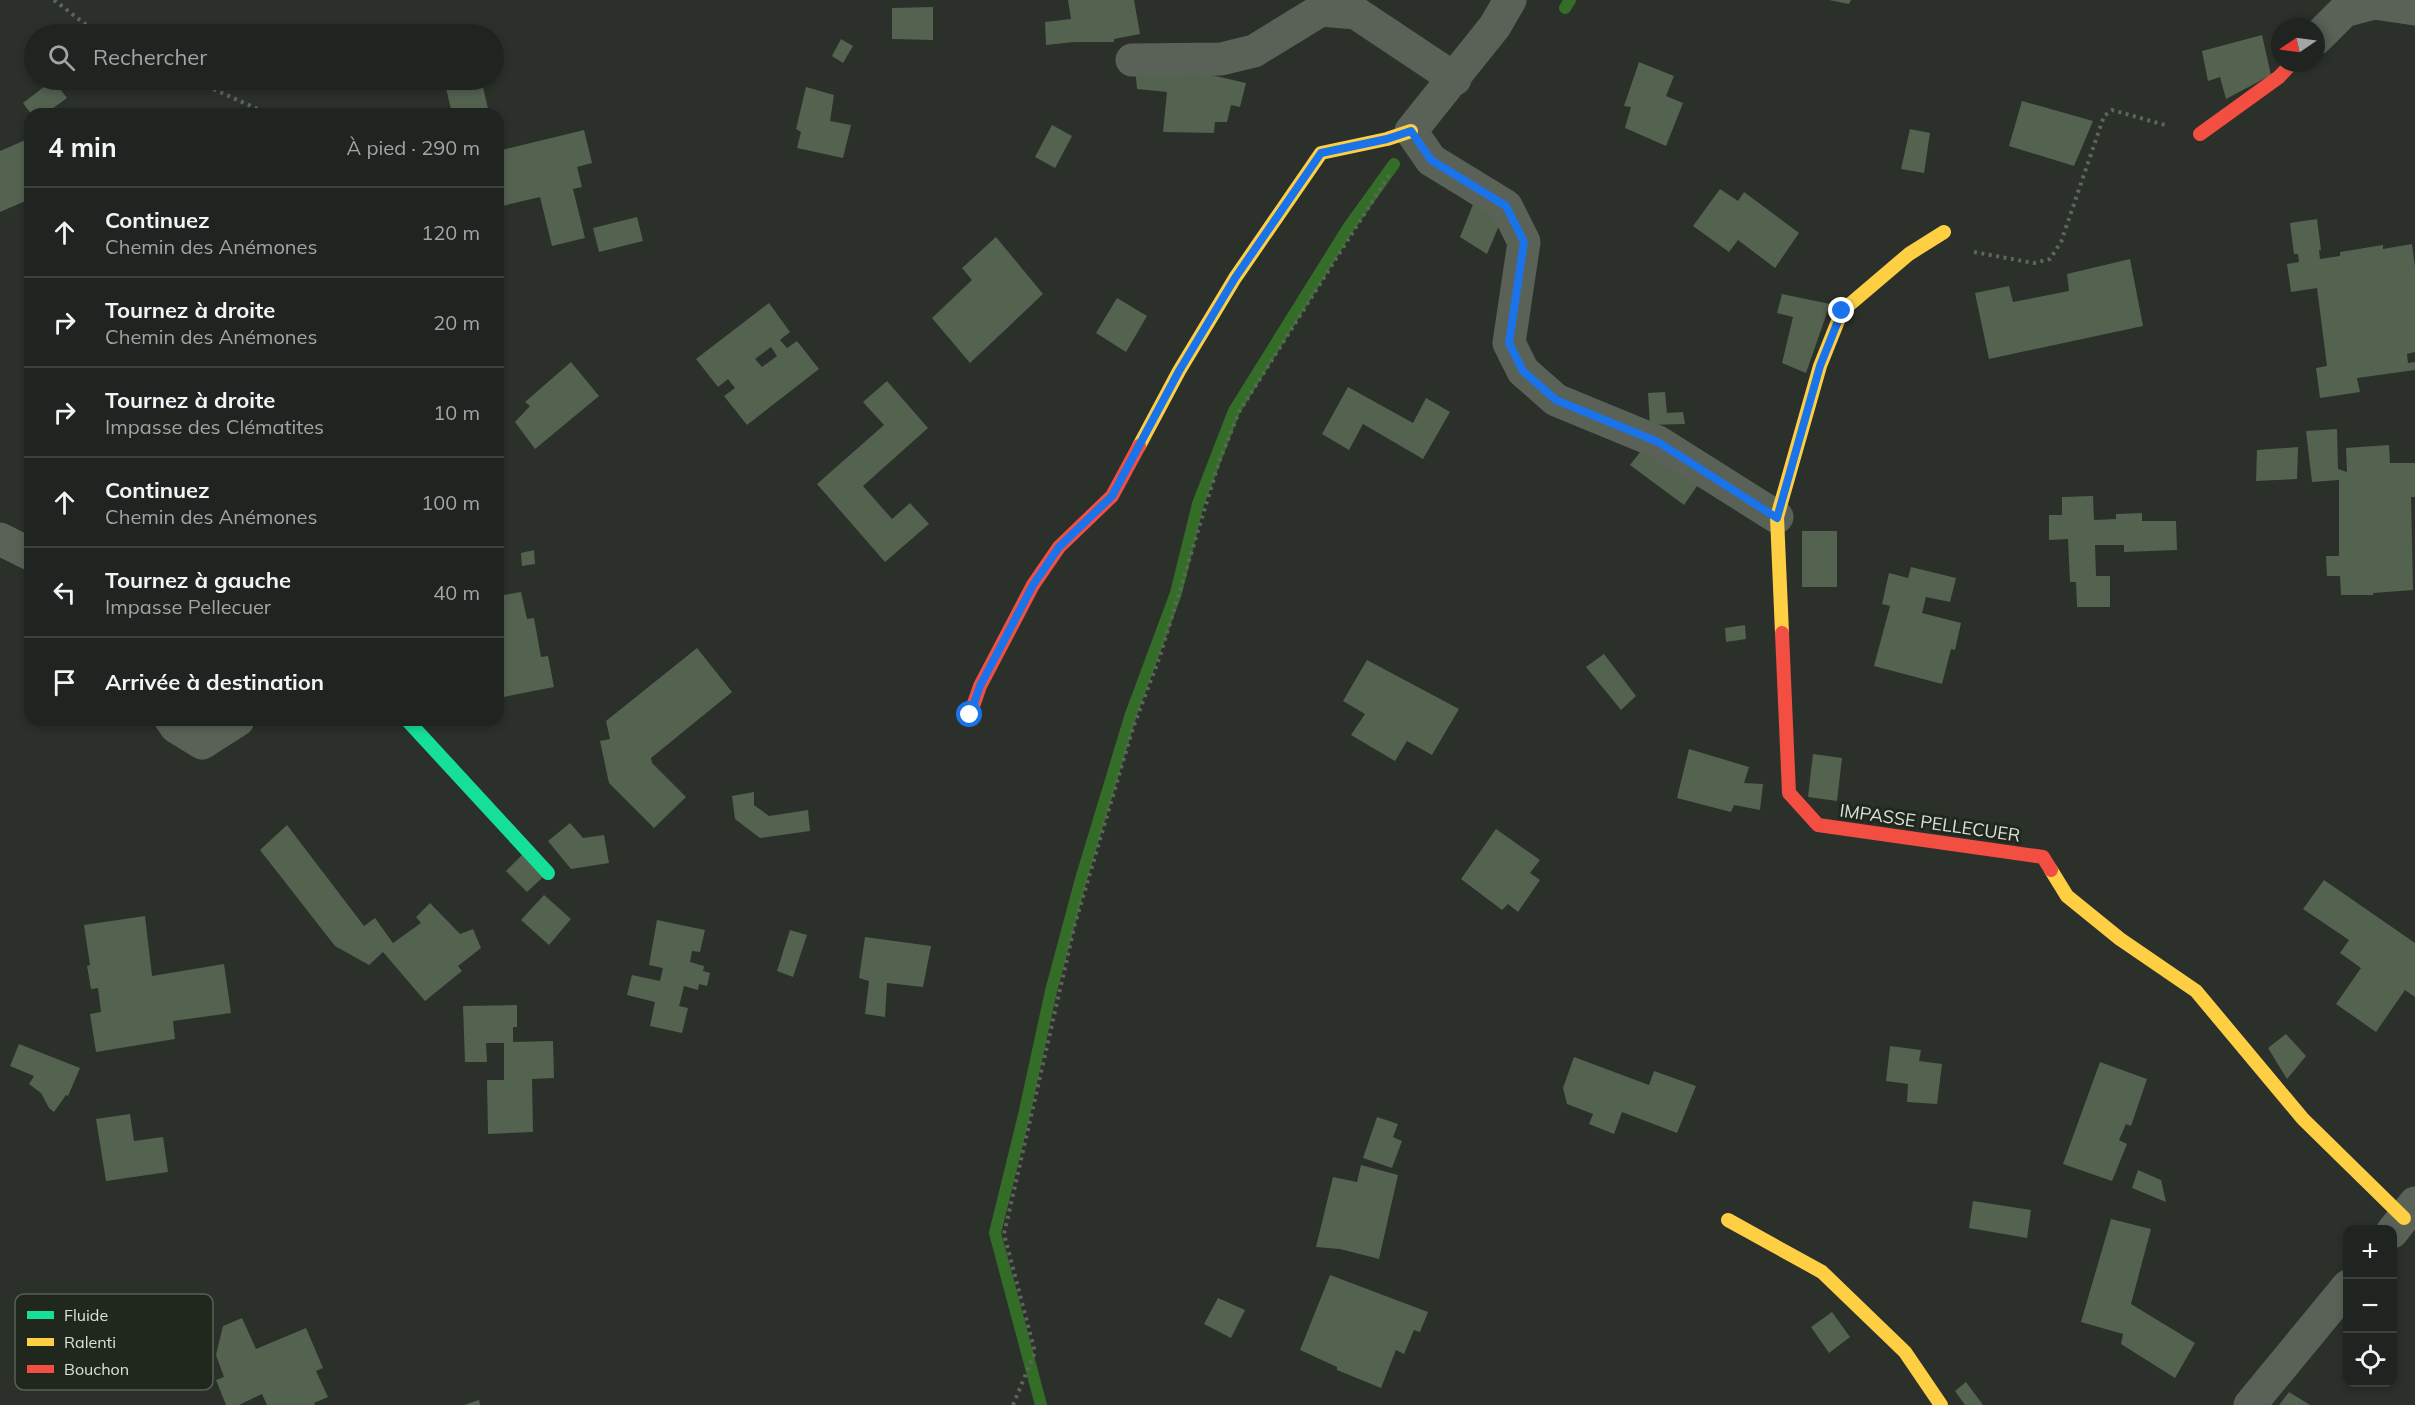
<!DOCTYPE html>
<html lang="fr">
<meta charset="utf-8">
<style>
:root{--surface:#202420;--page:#282c29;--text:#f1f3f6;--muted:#a2a4a5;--line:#3d413e}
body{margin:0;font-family:Mulish,sans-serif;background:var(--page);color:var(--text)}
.controls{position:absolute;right:18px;bottom:18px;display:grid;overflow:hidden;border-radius:12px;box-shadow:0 3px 9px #0003}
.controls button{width:54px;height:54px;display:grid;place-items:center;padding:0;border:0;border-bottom:2px solid var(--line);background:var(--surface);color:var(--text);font:30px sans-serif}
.compass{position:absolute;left:2271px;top:18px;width:54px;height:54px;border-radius:50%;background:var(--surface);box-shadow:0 3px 9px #0003;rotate:257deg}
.stop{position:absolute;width:18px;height:18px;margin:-14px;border:4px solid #1a73e8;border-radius:50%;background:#fff}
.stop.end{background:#1a73e8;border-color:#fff;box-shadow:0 2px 6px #0008}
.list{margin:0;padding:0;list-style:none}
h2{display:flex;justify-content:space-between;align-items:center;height:78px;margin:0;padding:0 24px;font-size:26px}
h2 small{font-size:20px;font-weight:400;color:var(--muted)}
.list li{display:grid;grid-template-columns:39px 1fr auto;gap:18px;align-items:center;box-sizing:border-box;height:90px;padding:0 24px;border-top:2px solid var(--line)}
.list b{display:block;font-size:22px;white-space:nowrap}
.list p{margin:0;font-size:20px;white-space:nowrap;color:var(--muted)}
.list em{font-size:20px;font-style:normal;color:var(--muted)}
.icon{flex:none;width:33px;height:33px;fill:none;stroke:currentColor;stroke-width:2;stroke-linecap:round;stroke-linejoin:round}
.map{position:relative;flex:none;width:2415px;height:1405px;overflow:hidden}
.search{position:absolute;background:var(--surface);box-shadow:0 3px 9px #0003;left:24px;top:24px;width:480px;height:66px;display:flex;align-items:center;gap:15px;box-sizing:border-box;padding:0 21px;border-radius:33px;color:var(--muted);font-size:22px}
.panel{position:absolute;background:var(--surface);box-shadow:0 3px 9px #0003;left:24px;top:108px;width:480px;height:618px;border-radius:18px}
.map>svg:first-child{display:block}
</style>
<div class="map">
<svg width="2415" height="1405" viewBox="0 0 2415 1405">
<rect width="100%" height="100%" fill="#2b302a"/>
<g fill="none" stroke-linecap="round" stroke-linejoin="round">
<g stroke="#346d28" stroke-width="12">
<path d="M1565 8 1570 0"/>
<path d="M1041 1405 995 1233 1024 1115 1051 991 1081 879 1131 714 1176 593 1198 504 1234 411 1348 228 1394 164"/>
</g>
</g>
<g fill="#546250" fill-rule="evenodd">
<path d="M1068 0H1134L1140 34 1114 39V42H1074L1046 45 1045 22 1071 19Z"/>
<path d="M1829 0H1851L1849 4Z"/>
<path d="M933 7V40L892 39V8Z"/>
<path d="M2262 35 2271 75 2226 99 2220 77 2208 81 2202 51Z"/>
<path d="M841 39 853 46 843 63 832 56Z"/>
<path d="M1639 62 1674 76 1666 96 1683 103 1666 146 1625 128 1631 107 1624 106Z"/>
<path d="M1135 67 1211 75 1246 83 1240 107 1231 105 1227 122H1215L1214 133 1163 132 1167 92 1137 89Z"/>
<path d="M53 80 67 98 45 114H31L23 103Z"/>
<path d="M482 83 489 113 452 114 446 88Z"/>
<path d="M806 87 834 95 830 121 851 125 843 158 797 148 801 132 796 129Z"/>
<path d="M2022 101 2093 121 2074 166 2009 146Z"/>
<path d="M1052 125 1072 136 1055 168 1035 157Z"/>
<path d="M1910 129 1930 133 1924 173 1901 169Z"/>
<path d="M584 130 592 163 577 167 582 187 573 189 585 238 552 246 540 197 498 207V151Z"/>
<path d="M30 138V199L0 212V151Z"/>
<path d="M1720 189 1738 201 1744 192 1799 233 1775 268 1738 240 1729 252 1693 226Z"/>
<path d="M1474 202 1503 216 1487 254 1460 237Z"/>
<path d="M637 217 643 241 599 252 593 228Z"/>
<path d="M2317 219 2321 250H2319L2320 259 2340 256V252L2383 245V249L2412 244 2415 267V352L2407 354 2408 363 2415 362V370L2357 378 2360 392 2320 398 2316 368 2327 366 2317 288 2291 292 2287 264 2299 262 2298 254H2294L2290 223Z"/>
<path d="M996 237 1043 294 970 363 932 318 972 280 962 268Z"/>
<path d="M2130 259 2143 326 1989 359 1975 293 2009 286 2013 302 2069 291 2067 274Z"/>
<path d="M1782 294 1830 304 1806 373 1782 363 1793 317 1777 313Z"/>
<path d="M1117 298 1147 316 1126 352 1096 333Z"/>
<path d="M769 303 790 332 780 340 787 348 797 341 819 369 747 425 724 396 735 388 728 379 718 387 696 359ZM771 347 777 356 762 367 755 359Z"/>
<path d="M571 362 599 396 535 449 515 422 530 406 525 402Z"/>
<path d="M887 381 928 428 863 486 892 519 910 503 929 524 885 562 817 484 884 425 863 402Z"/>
<path d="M1348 387 1413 423 1426 398 1450 412 1423 459 1363 424 1349 450 1322 434Z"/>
<path d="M1665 392 1667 413 1683 412 1685 424 1650 425 1648 393Z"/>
<path d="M2337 429 2338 469 2347 472 2346 448 2389 445 2390 463H2415V497H2411L2413 590 2373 593V595H2341L2340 576H2327L2326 556H2339V480L2312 482 2306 431Z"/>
<path d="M1644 447 1704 476 1684 505 1630 465Z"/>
<path d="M2298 447 2297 479 2256 481 2257 450Z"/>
<path d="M2093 496 2094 520 2116 519V514L2142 513V521H2176L2177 550 2124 552V545H2095L2096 576H2110V607H2077L2076 582H2070L2068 539 2049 540V515H2062V497Z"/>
<rect x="1802" y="531" width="35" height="56"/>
<path d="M534 550 535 564 522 566 521 553Z"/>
<path d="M1911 567 1956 578 1950 602 1926 597 1922 613 1961 623 1955 650 1951 649 1942 684 1874 666 1890 606 1882 604 1889 573 1908 578Z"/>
<path d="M521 592 527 619 534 618 541 657 548 656 554 687 498 698V596Z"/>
<path d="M1745 625 1746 639 1726 642 1725 628Z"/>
<path d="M697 648 732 692 651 758 652 763 686 797 654 828 609 783 600 741 610 739 606 721Z"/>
<path d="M1604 654 1636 696 1621 710 1586 667Z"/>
<path d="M1367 660 1459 709 1432 755 1407 741 1395 761 1351 735 1365 714 1343 701Z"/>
<path d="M1689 749 1749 767 1744 783 1763 784 1760 810 1734 805 1731 812 1677 798Z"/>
<path d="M1813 754 1842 758 1837 801 1808 797Z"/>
<path d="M754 792V805L769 816 808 810 810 831 760 838 735 819 732 796Z"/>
<path d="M570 823 583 838 604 835 609 863 571 869 548 841Z"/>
<path d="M287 825 364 926 375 918 393 943 421 923 416 917 430 903 460 934 473 929 481 948 458 966 462 971 425 1001 383 952 369 965 335 946 260 850Z"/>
<path d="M1496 829 1540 860 1530 873 1540 880 1518 912 1508 904 1502 910 1461 879Z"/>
<path d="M522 855 543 877 527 892 506 871Z"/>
<path d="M2324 880 2415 943V997L2405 990 2376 1032 2336 1004 2361 968 2340 953 2349 940 2303 909Z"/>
<path d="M544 895 571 919 549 945 521 920Z"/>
<path d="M145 916 152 976 224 964 231 1013 173 1021 175 1039 96 1052 90 1014 101 1012 98 988 91 989 87 966 90 965 84 925Z"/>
<path d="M657 920 705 930 700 952 692 951 690 962 704 966 703 971 710 973 707 986 699 984 698 990 684 986 679 1006 688 1008 682 1033 650 1026 655 1002 627 995 632 975 660 981 663 968 649 965Z"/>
<path d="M790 930 807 935 793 977 777 971Z"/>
<path d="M865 937 931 946 923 987 887 983 885 1017 865 1014 869 981 859 978Z"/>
<path d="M517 1005V1027H513V1042L553 1041 554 1078 532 1079 533 1132 488 1134 487 1080H504V1043H486L487 1062H465L463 1006Z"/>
<path d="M2286 1034 2306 1056 2287 1079 2268 1048Z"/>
<path d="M19 1044 80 1068 68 1096 66 1095 54 1112 49 1108 41 1093 29 1084 34 1076 10 1066Z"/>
<path d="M1890 1046 1921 1050 1919 1061 1942 1064 1937 1104 1907 1102 1908 1084 1886 1081Z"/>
<path d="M1574 1057 1649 1085 1654 1071 1696 1086 1677 1133 1622 1112 1614 1134 1589 1124 1593 1114 1567 1104 1563 1088Z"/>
<path d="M2100 1062 2147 1079 2131 1126 2126 1124 2119 1140 2127 1144 2112 1181 2063 1164Z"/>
<path d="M130 1114 134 1141 163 1137 168 1172 106 1181 96 1119Z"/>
<path d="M1377 1117 1398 1124 1393 1137 1402 1141 1392 1168 1363 1158Z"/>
<path d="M1361 1165 1398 1175 1379 1259 1340 1249 1316 1247 1333 1177 1357 1182Z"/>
<path d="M2138 1170 2161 1180 2166 1202 2132 1188Z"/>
<path d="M1973 1201 2031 1210 2027 1238 1969 1228Z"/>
<path d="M2111 1219 2151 1229 2131 1304 2195 1343 2175 1378 2121 1344 2123 1334 2081 1322Z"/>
<path d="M1330 1275 1428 1312 1420 1332 1414 1330 1404 1354 1396 1350 1381 1388 1337 1370V1367L1300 1350Z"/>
<path d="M1218 1298 1245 1310 1231 1338 1204 1324Z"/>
<path d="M1832 1312 1850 1337 1829 1353 1811 1327Z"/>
<path d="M242 1318 256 1349 306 1328 323 1368 316 1371 328 1397 314 1403 315 1405H267L262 1394 239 1405H226L216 1380 224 1377 216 1355 223 1326Z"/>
<path d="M1966 1382 1983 1405H1965L1955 1391Z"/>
<path d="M2289 1392 2310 1405H2279Z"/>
<path d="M479 1400 480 1405H464Z"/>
</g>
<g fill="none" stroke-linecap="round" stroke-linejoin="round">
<g stroke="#5e655d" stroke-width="4" stroke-dasharray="3 4.5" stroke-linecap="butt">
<path d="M54 0 98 34"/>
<path d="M193 80 269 114"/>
<path d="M1974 252 2034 263 2050 259 2061 242 2104 116 2112 110 2165 125"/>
<path d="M1013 1405 1035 1352 1004 1234 1075 924 1133 728 1160 656 1219 462 1239 412 1389 175"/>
</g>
<g stroke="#5a6258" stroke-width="33">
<path d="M1510 0 1495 26 1411 131 1431 160 1506 206 1524 242 1509 343 1523 371 1556 400 1658 442 1777 517"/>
<path d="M2316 39 2344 11 2374 3 2415 9"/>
<path d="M1132 60 1221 59 1254 51 1321 10 1356 13 1455 79"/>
<path d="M0 539 30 554"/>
<path d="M171 720 176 727 202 743 238 720"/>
<path d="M2392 1232 2415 1203"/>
<path d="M2250 1405 2348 1286"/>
</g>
<path stroke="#16e098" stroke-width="14" d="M407 720 548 873"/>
<g stroke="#ffcf43" stroke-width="14">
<path d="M1139 446 1179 371 1235 278 1321 153 1387 139 1411 131"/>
<path d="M1782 633 1777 517 1820 366 1842 311 1909 254 1944 232"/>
<path d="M2051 870 2067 896 2120 939 2196 991 2303 1119 2404 1218"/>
<path d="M1728 1220 1822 1272 1905 1352 1941 1405"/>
</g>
<g stroke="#f24e42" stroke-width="14">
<path d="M2200 134 2279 77 2292 63"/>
<path d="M1782 633 1789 793 1818 825 2043 857 2051 870"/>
<path d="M970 715 980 686 1033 585 1059 547 1112 496 1139 446"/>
</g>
</g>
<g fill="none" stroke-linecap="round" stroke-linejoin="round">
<path stroke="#1a73e8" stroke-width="8" d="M970 715 980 686 1033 585 1059 547 1112 496 1179 371 1235 278 1321 153 1387 139 1411 131 1431 160 1506 206 1524 242 1509 343 1523 371 1556 400 1658 442 1777 518 1820 366 1842 311"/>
</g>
<g text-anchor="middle" stroke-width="6" stroke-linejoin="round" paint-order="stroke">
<g font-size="18" fill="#dbe0da" stroke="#20281e">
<text transform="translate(1930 823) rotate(8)" y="6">IMPASSE PELLECUER</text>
</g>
</g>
<rect x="15" y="1294" width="198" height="96" rx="9" fill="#20281e" stroke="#585f56" stroke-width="1.5"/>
<rect x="27" y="1311" width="27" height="8" fill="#16e098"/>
<rect x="27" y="1338" width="27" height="8" fill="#ffcf43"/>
<rect x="27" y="1365" width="27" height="8" fill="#f24e42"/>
<g font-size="16" fill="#dbe0da">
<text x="64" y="1321">Fluide</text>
<text x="64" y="1348">Ralenti</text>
<text x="64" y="1375">Bouchon</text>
</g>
</svg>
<div class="controls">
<button>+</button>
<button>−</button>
<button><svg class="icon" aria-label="locate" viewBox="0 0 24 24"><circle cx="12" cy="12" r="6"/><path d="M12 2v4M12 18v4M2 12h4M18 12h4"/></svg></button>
</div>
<svg class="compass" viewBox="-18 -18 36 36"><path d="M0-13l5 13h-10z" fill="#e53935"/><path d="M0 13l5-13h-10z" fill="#a2a4a5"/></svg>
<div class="stop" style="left:970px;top:715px"></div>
<div class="stop end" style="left:1842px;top:311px"></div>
<div class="search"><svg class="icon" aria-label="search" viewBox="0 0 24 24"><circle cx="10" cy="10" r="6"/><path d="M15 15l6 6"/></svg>Rechercher</div>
<section class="panel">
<h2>4 min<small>À pied · 290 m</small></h2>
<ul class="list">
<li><svg class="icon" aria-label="ahead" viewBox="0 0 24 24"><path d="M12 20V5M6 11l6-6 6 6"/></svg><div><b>Continuez</b><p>Chemin des Anémones</p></div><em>120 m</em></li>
<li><svg class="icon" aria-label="right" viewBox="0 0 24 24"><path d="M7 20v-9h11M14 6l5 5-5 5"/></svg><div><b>Tournez à droite</b><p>Chemin des Anémones</p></div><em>20 m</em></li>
<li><svg class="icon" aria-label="right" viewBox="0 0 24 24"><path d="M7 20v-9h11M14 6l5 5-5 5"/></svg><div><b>Tournez à droite</b><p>Impasse des Clématites</p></div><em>10 m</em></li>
<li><svg class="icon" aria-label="ahead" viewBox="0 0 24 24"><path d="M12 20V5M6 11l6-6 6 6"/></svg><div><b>Continuez</b><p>Chemin des Anémones</p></div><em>100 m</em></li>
<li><svg class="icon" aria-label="left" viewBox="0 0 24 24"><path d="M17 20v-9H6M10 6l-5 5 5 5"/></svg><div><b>Tournez à gauche</b><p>Impasse Pellecuer</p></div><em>40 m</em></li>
<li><svg class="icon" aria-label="arrive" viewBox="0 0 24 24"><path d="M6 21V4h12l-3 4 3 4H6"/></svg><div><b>Arrivée à destination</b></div></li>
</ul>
</section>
</div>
